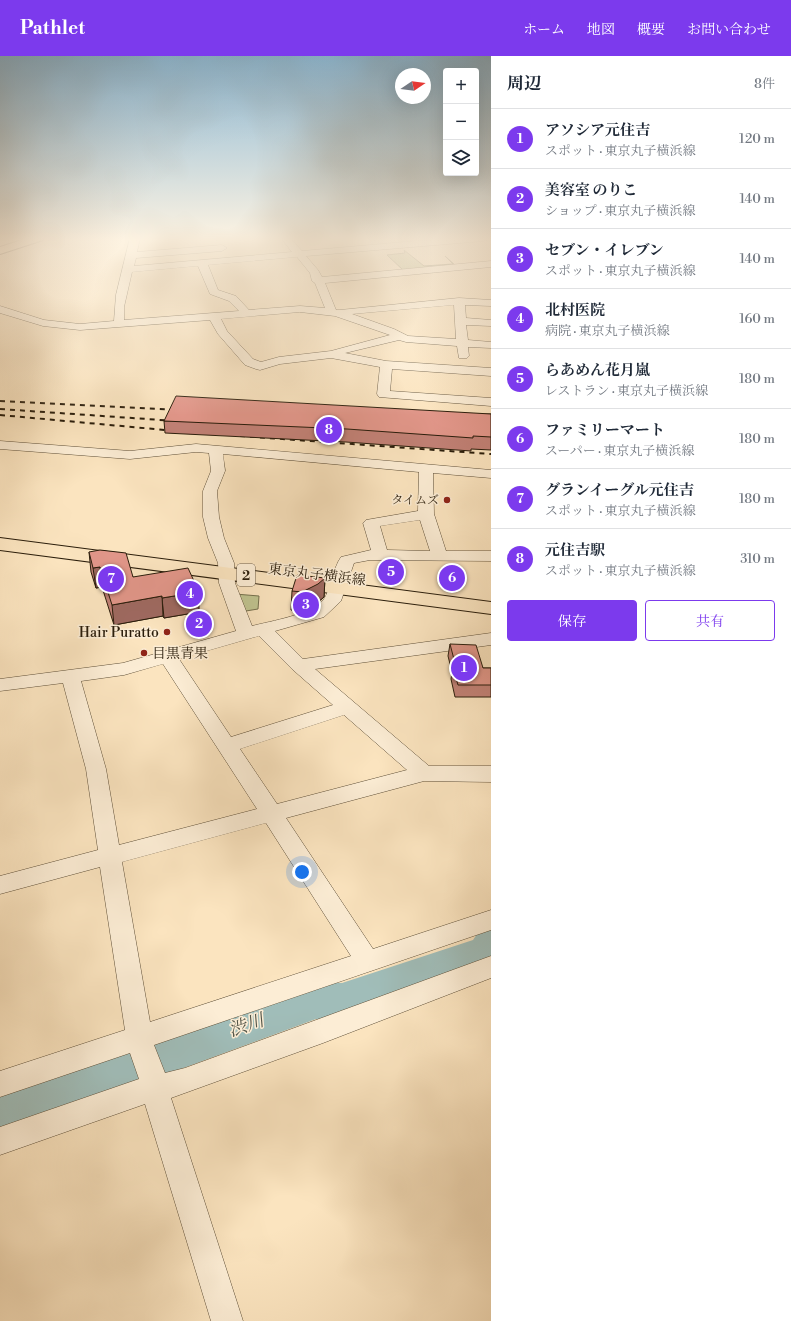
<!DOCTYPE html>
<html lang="ja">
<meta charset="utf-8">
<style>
:root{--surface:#fff;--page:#f2f2f3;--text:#1f2937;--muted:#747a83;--line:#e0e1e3;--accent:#7c3aed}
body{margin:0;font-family:"Libre Bodoni","Noto Serif JP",serif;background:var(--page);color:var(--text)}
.controls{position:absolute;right:12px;top:12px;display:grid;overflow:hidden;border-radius:4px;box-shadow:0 4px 16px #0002}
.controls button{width:36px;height:36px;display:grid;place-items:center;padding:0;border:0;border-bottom:1px solid var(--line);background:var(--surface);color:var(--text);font:20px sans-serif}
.compass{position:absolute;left:395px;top:12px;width:36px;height:36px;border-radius:50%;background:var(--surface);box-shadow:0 4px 16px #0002;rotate:77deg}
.you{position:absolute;left:302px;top:816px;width:14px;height:14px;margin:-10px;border:3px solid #fff;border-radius:50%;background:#1a73e8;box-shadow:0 0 0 6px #1a73e833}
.badge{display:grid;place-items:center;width:26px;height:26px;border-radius:50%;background:var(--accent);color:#fff;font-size:13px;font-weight:700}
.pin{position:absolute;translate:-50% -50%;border:2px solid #fff;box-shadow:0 1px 4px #0006}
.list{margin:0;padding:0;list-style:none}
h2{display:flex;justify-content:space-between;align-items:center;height:52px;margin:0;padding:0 16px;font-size:17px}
h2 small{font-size:13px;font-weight:400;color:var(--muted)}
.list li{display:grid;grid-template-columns:26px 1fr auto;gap:12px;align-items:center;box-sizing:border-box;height:60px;padding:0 16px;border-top:1px solid var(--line)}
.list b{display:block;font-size:15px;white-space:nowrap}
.list p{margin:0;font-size:13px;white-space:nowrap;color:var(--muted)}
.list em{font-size:13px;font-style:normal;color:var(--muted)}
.actions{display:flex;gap:8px;padding:12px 16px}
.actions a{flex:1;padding:9px 0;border:1px solid var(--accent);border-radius:4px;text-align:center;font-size:14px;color:var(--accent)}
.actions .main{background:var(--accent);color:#fff}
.icon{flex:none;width:22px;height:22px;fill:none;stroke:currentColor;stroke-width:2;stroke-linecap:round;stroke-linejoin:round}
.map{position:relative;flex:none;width:491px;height:1265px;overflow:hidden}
header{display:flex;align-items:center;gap:24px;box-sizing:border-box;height:56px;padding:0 20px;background:var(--accent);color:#fff}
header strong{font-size:19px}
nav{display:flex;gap:22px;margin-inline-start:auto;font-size:14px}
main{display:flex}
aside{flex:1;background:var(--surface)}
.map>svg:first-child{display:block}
</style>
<header>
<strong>Pathlet</strong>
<nav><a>ホーム</a><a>地図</a><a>概要</a><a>お問い合わせ</a></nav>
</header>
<main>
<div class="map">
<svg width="491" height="1265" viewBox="0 0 491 1265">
<rect width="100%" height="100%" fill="#fbe4bf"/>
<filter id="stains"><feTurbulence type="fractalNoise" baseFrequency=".005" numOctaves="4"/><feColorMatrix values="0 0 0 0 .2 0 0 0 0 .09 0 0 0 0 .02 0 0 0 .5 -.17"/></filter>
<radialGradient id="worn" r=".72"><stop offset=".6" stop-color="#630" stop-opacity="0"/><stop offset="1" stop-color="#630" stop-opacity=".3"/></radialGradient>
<g fill="#c0c490" stroke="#75704e">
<path d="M404 194 424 210 453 208 445 200 456 210 403 214 387 199 405 197Z"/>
<path d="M235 538 259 540 258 553 240 556Z"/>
</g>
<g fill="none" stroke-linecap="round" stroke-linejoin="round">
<path fill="#a0bdb9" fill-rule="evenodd" d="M491 873V913L342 965 316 963 143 1027 0 1076V1032L143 985 316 925 342 927 473 884 477 878Z"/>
<g stroke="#5e4f38" stroke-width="1">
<g id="minor">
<path d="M130 182H140L137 196 222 189 227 192 222 195 136 202 134 210 292 196 281 182H290L302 195 450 182H487L483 185 306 200 318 214 322 221 491 205V211L325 227 336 254H340L459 242 491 244V250L465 249 466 262 491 264V270L466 269 468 284 491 286V292L468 291 469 300 467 302H459L457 290 406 286 399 284 345 297 386 305 491 312V320L392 313 390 335 491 342V350L379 341 377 338 380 311 331 302 280 308 260 314 256 313 245 309 218 278 210 264 80 274 43 270 0 257V250L44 264 80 268 114 265 116 239ZM297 201 310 217 312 225 315 227 325 252 300 250 249 254 236 240 218 234 208 209ZM198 210 210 238 229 245 239 255 124 264V251L132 216ZM454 249 456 283 408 280 394 273 352 258ZM300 256 335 260 390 279 331 295 279 301 261 306 253 303 227 275 221 263Z"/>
<path d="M0 385 130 395 196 388 491 414V422L433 417 434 458 446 495H491V505L370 504 354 507 341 545 324 561 275 575 303 603 491 577V589L315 613 429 710H491V726L424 725 286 762 373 893 491 854V874L154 989 165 1017 185 1012 491 900V922L323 987 171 1042 243 1265H211L145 1048 0 1099V1071L139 1023 130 997 0 1041V1015L125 974 100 811 0 838V820L98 794 86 713 63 627 0 635V623L123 607 236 575 219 527 218 507 208 482 203 461V435L211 415 209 397 196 396 130 403 0 393ZM223 398 419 416 418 455 366 464 363 467 371 494 341 501C333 512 330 535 324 543 311 559 271 565 252 570L235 527 234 507 224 482 219 461 217 435 225 415ZM420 464 430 495 387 494 380 470ZM259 580 292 613 333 649 231 681 179 603ZM163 608 257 753 119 789 106 713 81 625 124 619ZM344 659 407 714 277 748 240 693ZM266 767 351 900 150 966 122 806Z"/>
</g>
</g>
<g stroke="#2a1d0b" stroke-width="2">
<g id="primary">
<path d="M28 182H44L43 184 0 198V191Z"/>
<path d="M0 482 491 546V558L0 494Z"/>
</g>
</g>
<use href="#minor" fill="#fcedd5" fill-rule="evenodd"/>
<use href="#primary" fill="#fbe4bf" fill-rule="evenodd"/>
<g stroke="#2a1d0b" stroke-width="2" stroke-dasharray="5 5" stroke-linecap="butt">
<path d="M0 345 180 354"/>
<path d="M0 353 176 365"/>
<path d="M0 359 176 375"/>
<path d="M240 380 491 398"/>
</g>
</g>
<g fill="#c28176" stroke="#2a1d0b">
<path d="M491 358V394L471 393V395L346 386 165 377 164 365Z"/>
<path d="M89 496 133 521 199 556 164 562 163 560 114 569 102 531 96 532 91 516Z"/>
<path d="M325 522 324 541 317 547 301 556 291 554 292 535Z"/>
<path d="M450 588 483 612H491V641H455L451 623 452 616 448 600Z"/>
</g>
<g fill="#9e6960" stroke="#2a1d0b">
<path d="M100 511 102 531 96 532 93 512Z"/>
<path d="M325 522 324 541 317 547 301 556 302 536Z"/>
<path d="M199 536V556L164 562 162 542Z"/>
<path d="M162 540 163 560 114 569 112 549Z"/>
</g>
<g fill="#e19689" stroke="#2a1d0b">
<path d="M176 340 491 358V381L473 380V382L347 373 164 365Z"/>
<path d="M100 494 126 497 133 521 188 512 199 536 162 542V540L112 549 100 511 93 512 89 496Z"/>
<path d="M297 519 325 522 318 528 302 536 292 535Z"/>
<path d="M450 588 476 589 483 612H491V629H458L453 611H456Z"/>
</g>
<linearGradient id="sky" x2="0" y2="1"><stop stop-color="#8bb8d5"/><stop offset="0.51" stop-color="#fdf3e2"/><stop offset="1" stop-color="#fdf3e2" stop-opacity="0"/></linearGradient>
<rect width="491" height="359" fill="url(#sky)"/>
<g fill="#8f2418" stroke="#fcedd5" stroke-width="1.5">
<circle cx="447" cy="444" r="4"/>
<circle cx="167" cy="576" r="4"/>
<circle cx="144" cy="597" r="4"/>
</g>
<g text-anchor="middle" stroke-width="3" stroke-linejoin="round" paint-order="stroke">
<g font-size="12" fill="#2a1d0b" stroke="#fcedd5" text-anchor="end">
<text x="439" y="448">タイムズ</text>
</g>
<rect fill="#fcedd5" stroke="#695b48" stroke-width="1" x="237" y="508" width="18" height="22" rx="3"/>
<g font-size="13" font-weight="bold" fill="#2a1d0b">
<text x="246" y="524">2</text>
</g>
<g font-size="14" fill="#2a1d0b" stroke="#fcedd5">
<text transform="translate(317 518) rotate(7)" y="5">東京丸子横浜線</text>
</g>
<g font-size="14" fill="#2a1d0b" stroke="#fcedd5" text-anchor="end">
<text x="159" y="581">Hair Puratto</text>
<text x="152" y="602" text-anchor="start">目黒青果</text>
</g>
<g font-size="18" font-style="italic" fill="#535548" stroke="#fcedd5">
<text transform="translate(246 969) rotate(-19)" y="6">渋川</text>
</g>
</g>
<rect width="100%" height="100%" filter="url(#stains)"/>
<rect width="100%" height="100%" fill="url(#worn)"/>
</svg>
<div class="controls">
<button>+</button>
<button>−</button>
<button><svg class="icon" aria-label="layers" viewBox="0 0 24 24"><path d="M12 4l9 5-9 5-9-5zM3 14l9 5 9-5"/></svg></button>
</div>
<svg class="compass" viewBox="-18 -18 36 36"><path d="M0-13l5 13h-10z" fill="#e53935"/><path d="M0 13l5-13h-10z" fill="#747a83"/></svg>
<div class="you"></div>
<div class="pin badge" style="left:464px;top:612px">1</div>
<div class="pin badge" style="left:199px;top:568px">2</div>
<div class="pin badge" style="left:306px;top:549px">3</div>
<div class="pin badge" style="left:190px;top:538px">4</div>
<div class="pin badge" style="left:391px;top:516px">5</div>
<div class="pin badge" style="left:452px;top:522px">6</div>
<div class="pin badge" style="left:111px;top:523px">7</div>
<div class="pin badge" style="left:329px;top:374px">8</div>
</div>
<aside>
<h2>周辺<small>8件</small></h2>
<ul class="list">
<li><span class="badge">1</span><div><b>アソシア元住吉</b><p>スポット · 東京丸子横浜線</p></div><em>120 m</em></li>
<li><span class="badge">2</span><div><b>美容室 のりこ</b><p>ショップ · 東京丸子横浜線</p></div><em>140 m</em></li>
<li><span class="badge">3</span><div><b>セブン・イレブン</b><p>スポット · 東京丸子横浜線</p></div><em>140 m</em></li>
<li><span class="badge">4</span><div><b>北村医院</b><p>病院 · 東京丸子横浜線</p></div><em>160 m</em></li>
<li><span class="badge">5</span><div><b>らあめん花月嵐</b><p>レストラン · 東京丸子横浜線</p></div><em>180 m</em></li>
<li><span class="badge">6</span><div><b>ファミリーマート</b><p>スーパー · 東京丸子横浜線</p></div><em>180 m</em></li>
<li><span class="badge">7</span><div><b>グランイーグル元住吉</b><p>スポット · 東京丸子横浜線</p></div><em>180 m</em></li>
<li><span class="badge">8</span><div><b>元住吉駅</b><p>スポット · 東京丸子横浜線</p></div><em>310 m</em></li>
</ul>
<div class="actions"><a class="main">保存</a><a>共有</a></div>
</aside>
</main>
